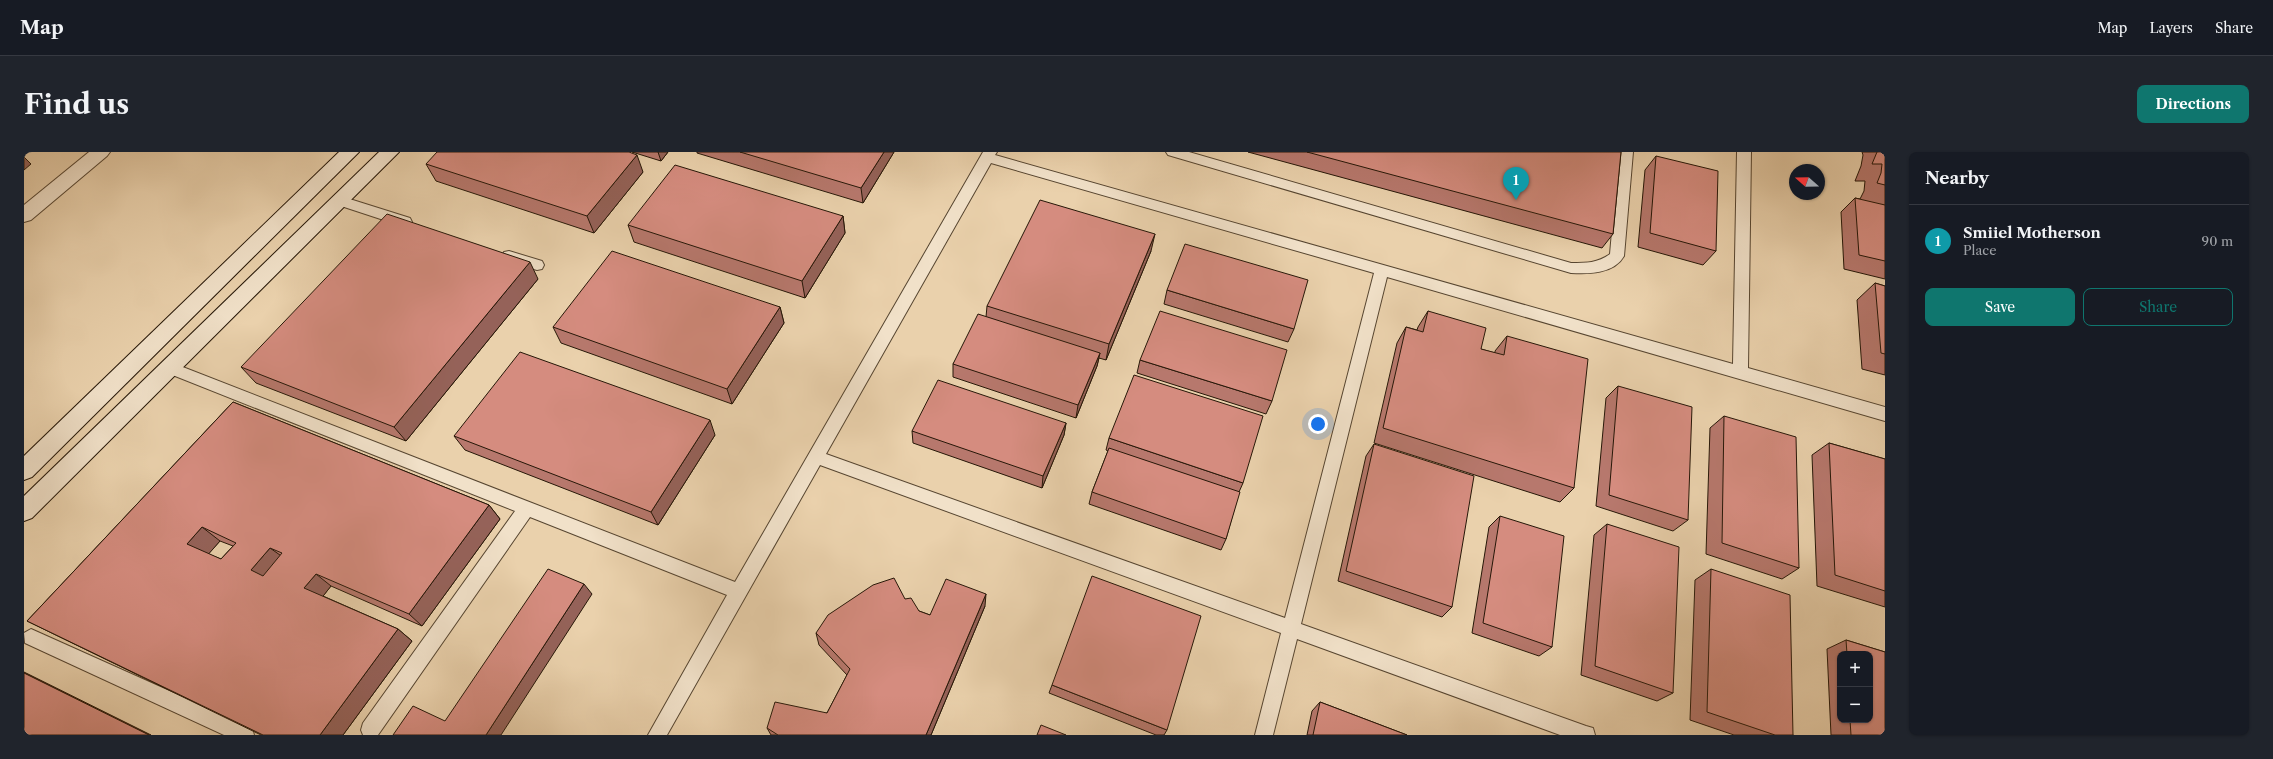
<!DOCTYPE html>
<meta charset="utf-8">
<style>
:root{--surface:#171b24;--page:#20242c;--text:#f1f3f6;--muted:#9ea1a6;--line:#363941;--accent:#0f766e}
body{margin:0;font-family:"Libre Caslon Text",serif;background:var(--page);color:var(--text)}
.controls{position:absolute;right:12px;bottom:12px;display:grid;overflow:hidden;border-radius:8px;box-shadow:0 1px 3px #0004}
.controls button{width:36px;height:36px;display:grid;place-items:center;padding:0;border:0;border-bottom:1px solid var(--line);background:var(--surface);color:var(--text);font:20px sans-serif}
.compass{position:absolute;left:1765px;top:12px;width:36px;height:36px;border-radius:50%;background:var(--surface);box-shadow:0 1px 3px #0004;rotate:290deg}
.you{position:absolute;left:1294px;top:272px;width:14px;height:14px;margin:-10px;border:3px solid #fff;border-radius:50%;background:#1a73e8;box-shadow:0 0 0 6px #1a73e833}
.badge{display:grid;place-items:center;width:26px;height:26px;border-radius:50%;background:var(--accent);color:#fff;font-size:13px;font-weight:700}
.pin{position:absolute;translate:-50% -33px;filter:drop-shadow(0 1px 2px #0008)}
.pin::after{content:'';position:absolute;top:21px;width:14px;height:12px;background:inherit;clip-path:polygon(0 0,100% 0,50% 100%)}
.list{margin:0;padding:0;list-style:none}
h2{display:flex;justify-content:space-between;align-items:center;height:52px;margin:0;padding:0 16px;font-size:17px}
h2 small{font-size:13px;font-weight:400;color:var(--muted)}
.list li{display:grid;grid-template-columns:26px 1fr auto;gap:12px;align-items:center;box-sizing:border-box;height:72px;padding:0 16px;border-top:1px solid var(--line)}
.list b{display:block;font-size:15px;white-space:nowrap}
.list p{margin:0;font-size:13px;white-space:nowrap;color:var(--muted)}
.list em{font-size:13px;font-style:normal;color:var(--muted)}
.actions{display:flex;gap:8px;padding:12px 16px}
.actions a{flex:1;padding:9px 0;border:1px solid var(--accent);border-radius:8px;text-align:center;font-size:14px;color:var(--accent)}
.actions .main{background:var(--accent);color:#fff}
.map{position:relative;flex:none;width:1861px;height:583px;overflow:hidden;border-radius:8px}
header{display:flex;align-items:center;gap:24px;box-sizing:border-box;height:56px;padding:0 20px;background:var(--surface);border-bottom:1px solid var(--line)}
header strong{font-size:19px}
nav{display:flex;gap:22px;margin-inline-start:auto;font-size:14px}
.intro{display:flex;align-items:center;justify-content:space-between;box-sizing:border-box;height:96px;padding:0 24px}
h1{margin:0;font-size:28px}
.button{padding:10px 18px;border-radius:8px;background:var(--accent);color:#fff;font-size:14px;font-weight:700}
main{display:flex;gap:24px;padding:0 24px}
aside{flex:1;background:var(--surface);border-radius:8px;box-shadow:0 1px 3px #0004}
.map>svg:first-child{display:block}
</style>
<header>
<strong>Map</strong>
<nav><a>Map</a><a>Layers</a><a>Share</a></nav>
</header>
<div class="intro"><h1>Find us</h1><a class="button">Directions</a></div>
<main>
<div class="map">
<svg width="1861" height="583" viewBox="0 0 1861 583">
<rect width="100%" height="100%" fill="#ead1ac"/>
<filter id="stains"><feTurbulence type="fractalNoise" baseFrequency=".005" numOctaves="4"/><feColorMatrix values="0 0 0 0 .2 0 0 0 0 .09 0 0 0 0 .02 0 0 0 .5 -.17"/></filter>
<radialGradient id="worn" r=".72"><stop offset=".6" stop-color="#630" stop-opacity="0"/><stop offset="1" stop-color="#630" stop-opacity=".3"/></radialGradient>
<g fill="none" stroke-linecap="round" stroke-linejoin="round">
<g stroke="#574631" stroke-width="2">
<g id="lane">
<path d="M959 0H973L971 3 1709 212 1713 0H1727L1724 216 1861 255V269L1363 125 1277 472 1562 574 1569 576 1571 583H1536L1273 487 1249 583H1231L1257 481 796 313 643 583H624L703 443 506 365 354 583H339L337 578 339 571 491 359 141 220 138 216 141 212 146 210 151 212 711 430ZM967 11 1350 121 1261 466 802 302Z"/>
<path d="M1142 0H1165L1547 111C1562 111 1574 111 1586 102L1595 0H1609L1600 104C1590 122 1564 122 1547 121L1144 3Z"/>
<path d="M316 44 386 66 388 70 386 74 381 75 311 52 309 49 311 46Z"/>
<path d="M485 99 518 109 520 113 518 117 513 118 480 108 478 104 480 100Z"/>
<path d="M7 477 228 576 230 583H200L1 491 0 481Z"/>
</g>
</g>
<g stroke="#574631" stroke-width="2">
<path id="street" d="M65 0H86L83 4 7 68 0 70V53Z"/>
</g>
<g stroke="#261708" stroke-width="2">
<g id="secondary">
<path d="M315 0H335L8 325 0 328V304Z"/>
<path d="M355 0H375L8 366 0 369V344Z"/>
</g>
</g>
<use href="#lane" fill="#f1e1c9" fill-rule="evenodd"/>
<use href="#street" fill="#f1e1c9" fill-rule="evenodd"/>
<use href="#secondary" fill="#f1e1c9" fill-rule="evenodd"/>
</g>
<g fill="#b7786d" stroke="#261708" fill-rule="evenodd">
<path d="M608 0H644L637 9Z"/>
<path d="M673 0H870L839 51 673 1Z"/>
<path d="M1224 0H1597L1589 82 1578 96Z"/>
<path d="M1838 0H1861V127L1820 117 1817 60 1831 46 1836 47 1840 39 1841 29H1831L1837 14 1839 3Z"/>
<path d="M1632 4 1692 99 1679 113 1614 95 1621 18Z"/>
<path d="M402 12 619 20 570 81 412 29Z"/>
<path d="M819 64 821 81 781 146 610 90 604 73Z"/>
<path d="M1127 99 1082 208 1075 206 1073 214 1052 266 929 225V212L962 165 963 154Z"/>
<path d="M514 127 382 289 232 231 217 215Z"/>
<path d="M1851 131 1861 134V223L1838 217 1833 148Z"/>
<path d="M1143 138 1270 177 1264 190 1140 152Z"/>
<path d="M756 155 760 171 708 252 537 191 529 175Z"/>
<path d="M1404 159 1457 197 1471 201V199L1483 184 1550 336 1536 350 1350 291 1373 191 1382 175 1393 178 1394 175Z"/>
<path d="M1116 208 1248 249 1242 262 1113 221Z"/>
<path d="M1594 234 1664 368 1649 379 1572 354 1582 246Z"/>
<path d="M209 250 465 353 476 367 398 474 307 434 299 444 374 477 388 489 319 583H237L3 469ZM196 389 209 394 197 407 184 402Z"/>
<path d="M1700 264 1775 416 1758 427 1682 402 1686 276Z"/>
<path d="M1042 271 1040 283 1018 336 889 291 888 279Z"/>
<path d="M691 283 634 373 441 298 430 284Z"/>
<path d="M1085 286 1219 331 1215 340 1202 387 1197 398 1065 352 1068 340 1084 299 1082 298Z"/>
<path d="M1805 291 1861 307V455L1793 434 1788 303Z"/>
<path d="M1350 292 1428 455 1418 465 1314 429 1342 304Z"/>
<path d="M1476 364 1528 495 1515 504 1448 481 1465 375Z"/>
<path d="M1583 372 1649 541 1633 549 1557 523 1570 383Z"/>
<path d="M1687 417 1769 583H1710L1666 568 1671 428Z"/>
<path d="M881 447 895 459 906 463 961 454 907 583H747L743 576 803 561 823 523 795 493 792 481Z"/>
<path d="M1822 488 1861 500V583H1807L1803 497ZM1816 502H1846V568H1816Z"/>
<path d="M1028 533 1143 578 1140 583H1132L1025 541Z"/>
<path d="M1296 550 1383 583H1283L1288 559Z"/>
</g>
<g fill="#956259" stroke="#261708">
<path d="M634 0H644L637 9Z"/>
<path d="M860 0H870L839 51 837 36Z"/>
<path d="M613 3 619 20 570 81 563 64Z"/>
<path d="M0 5 7 12 0 18Z"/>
<path d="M819 64 821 81 781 146 778 129Z"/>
<path d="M1131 82 1127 99 1082 208 1085 192Z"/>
<path d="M506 110 514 127 382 289 370 275Z"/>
<path d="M756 155 760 171 708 252 703 237Z"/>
<path d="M1076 201 1073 214 1052 266 1054 253Z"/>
<path d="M686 268 691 283 634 373 627 360Z"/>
<path d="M1042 271 1040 283 1018 336 1019 324Z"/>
<path d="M465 353 476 367 398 474 385 462Z"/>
<path d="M178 375 196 389 182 405 163 392Z"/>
<path d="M246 396 263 408 244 431 227 418Z"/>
<path d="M292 422 307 434 296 448 280 436Z"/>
<path d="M560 432 568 442 477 583H462Z"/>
<path d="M962 442 961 454 907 583H902Z"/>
<path d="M374 477 388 489 319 583H296Z"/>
<path d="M0 520 127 583H125L0 521Z"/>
</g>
<g fill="#d58c7f" stroke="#261708" fill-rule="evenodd">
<path d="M413 0H605L613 3 563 64 402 12Z"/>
<path d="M716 0H860L837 36Z"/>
<path d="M1283 0H1597L1589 82Z"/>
<path d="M1853 0H1861V33L1853 31 1857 21 1858 12H1848Z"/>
<path d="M1632 4 1694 19 1692 99 1626 81Z"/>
<path d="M651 13 819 64 778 129 604 73Z"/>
<path d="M1831 46 1861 53V109L1835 103Z"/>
<path d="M1016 48 1131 82 1085 192 963 154Z"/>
<path d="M363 62 506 110 370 275 217 215Z"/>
<path d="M1161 92 1284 128 1270 177 1143 138Z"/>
<path d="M588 99 756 155 703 237 529 175Z"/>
<path d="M1851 131 1861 134V202L1857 201Z"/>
<path d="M1136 159 1263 198 1248 249 1116 208Z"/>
<path d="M1404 159 1462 176 1457 197 1480 203 1483 184 1564 207 1550 336 1359 276 1382 175 1399 180Z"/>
<path d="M954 162 1076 201 1054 253 929 212Z"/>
<path d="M496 200 686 268 627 360 430 284Z"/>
<path d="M1110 223 1239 264 1219 331 1085 286Z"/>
<path d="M914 228 1042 271 1019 324 888 279Z"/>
<path d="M1594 234 1668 255 1664 368 1585 343Z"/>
<path d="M209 250 465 353 385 462 292 422 280 436 374 477 296 583H239L3 469ZM178 375 212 391 197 407 163 392ZM246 396 258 401 239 424 227 418Z"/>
<path d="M1700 264 1772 285 1775 416 1698 391Z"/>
<path d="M1805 291 1861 307V439L1811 423Z"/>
<path d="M1350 292 1450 324 1428 455 1322 419Z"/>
<path d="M1085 296 1216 340 1202 387 1068 340Z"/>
<path d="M1476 364 1540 384 1528 495 1459 471Z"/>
<path d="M1583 372 1655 395 1649 541 1571 514Z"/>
<path d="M524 417 560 432 462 583H369L389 554 421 569Z"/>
<path d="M1687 417 1766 443 1769 583H1751L1683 560Z"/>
<path d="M1068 424 1177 464 1143 578 1028 533Z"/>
<path d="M870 426 881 447 887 446 895 459 906 463 922 427 962 442 902 583H754L743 576 751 550 803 561 826 517 792 481 804 463 849 433Z"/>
<path d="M1822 488 1861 500V583H1827L1826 568H1846V502H1823Z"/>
<path d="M0 521 125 583H0Z"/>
<path d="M1296 550 1383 583H1289Z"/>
<path d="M1017 573 1042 583H1013Z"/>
</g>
<rect width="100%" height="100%" filter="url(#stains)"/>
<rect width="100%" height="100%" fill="url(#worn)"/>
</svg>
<div class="controls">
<button>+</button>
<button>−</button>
</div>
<svg class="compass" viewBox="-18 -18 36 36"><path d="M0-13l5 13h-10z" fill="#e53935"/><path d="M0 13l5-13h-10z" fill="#9ea1a6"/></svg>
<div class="you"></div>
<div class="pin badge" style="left:1492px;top:48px;background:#0f9aa8">1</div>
</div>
<aside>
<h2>Nearby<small></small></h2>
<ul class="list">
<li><span class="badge" style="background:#0f9aa8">1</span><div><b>Smiiel Motherson</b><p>Place</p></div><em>90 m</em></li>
</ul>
<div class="actions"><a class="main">Save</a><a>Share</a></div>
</aside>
</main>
